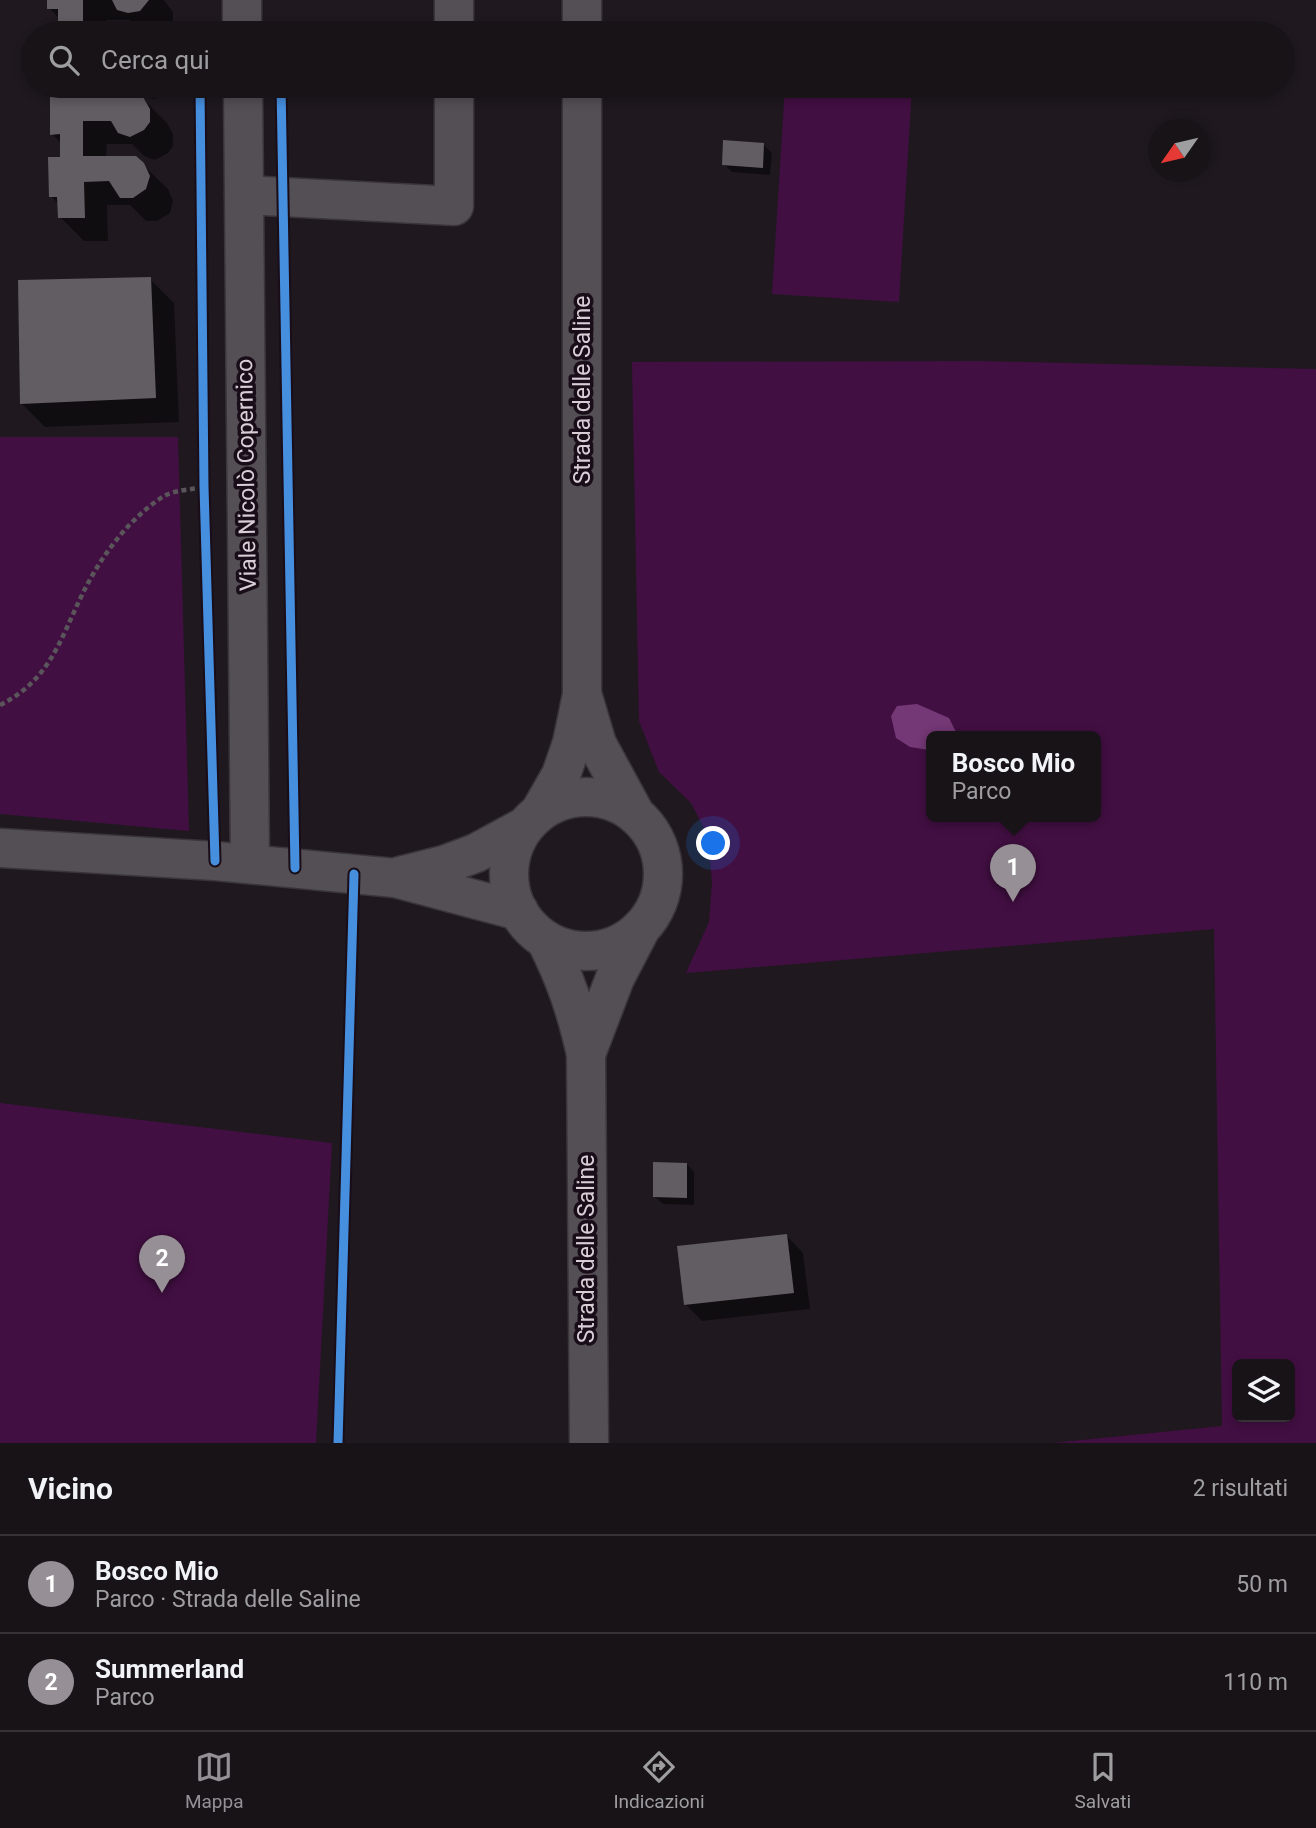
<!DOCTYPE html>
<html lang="it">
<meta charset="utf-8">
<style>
:root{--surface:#171317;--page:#201c20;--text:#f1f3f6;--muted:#9e9ea1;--line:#363236;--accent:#978f96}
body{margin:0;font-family:Roboto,sans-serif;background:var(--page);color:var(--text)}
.controls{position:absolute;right:21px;bottom:21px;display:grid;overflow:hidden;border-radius:10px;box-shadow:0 4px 10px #0003}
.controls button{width:63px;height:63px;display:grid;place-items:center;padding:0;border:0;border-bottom:2px solid var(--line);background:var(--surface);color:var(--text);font:35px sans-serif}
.compass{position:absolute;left:1148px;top:119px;width:63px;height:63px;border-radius:50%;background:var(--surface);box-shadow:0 4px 10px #0003;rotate:236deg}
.you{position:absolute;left:714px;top:844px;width:24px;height:24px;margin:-18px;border:5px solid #fff;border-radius:50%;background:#1a73e8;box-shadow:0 0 0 10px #1a73e833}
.badge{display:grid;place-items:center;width:46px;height:46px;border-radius:50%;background:var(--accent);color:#fff;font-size:23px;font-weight:700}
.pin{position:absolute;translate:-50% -58px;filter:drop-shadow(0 2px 4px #0008)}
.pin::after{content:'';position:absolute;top:37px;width:24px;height:21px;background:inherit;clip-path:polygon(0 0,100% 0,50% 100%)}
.popup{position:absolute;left:926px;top:731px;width:175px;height:91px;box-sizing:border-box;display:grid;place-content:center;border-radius:10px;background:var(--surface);filter:drop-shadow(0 2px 5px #0005);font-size:23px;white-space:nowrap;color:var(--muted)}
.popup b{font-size:26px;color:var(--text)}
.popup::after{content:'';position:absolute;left:50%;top:100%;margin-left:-14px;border:14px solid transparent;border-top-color:var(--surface)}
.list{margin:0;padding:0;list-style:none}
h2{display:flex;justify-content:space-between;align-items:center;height:91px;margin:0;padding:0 28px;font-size:30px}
h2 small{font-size:23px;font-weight:400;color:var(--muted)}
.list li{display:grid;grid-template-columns:46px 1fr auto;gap:21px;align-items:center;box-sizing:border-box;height:98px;padding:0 28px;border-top:2px solid var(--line)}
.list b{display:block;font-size:26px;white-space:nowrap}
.list p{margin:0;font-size:23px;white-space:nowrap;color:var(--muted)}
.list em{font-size:23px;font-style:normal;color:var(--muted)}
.icon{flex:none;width:38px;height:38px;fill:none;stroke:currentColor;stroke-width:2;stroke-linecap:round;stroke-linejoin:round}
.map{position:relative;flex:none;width:1316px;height:1443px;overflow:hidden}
.search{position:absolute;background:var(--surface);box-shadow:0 4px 10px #0003;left:21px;right:21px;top:21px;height:77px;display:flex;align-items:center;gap:18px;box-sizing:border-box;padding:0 24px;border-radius:38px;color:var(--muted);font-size:26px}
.sheet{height:287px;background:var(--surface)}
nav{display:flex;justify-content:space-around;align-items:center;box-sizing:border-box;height:98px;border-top:2px solid var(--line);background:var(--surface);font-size:19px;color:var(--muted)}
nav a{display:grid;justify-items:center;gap:4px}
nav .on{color:var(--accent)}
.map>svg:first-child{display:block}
</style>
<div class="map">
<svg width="1316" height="1443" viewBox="0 0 1316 1443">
<rect width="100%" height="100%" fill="#1f191f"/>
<g fill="#420f42" fill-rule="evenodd">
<path d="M785 86H912L899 302 772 294Z"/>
<path d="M981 361 1316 369V1443H1052L1222 1426 1214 929 686 973 709 922 712 882 708 836 691 803 659 772 639 721 632 362ZM931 736H1095V816H931ZM1237 1364H1290V1417H1237Z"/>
<path d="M0 437H178L189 831 0 814Z"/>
<path d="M0 1103 332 1143 316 1443H0Z"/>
</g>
<path fill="#753876" d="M917 704 949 718 958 736H931L929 750 910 747 896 738 891 716 897 706Z"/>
<g fill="#0007">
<path d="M49 0H164L173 12V24L165 33H143L130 20H106V33H133H60V19L49 8Z"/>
<path d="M63 86H108V95L142 98 167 123 173 134V146L168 153 155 160 144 156 132 144H107L106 157 143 165 168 189 173 201 170 213 157 221H146L130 205H107L108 241H84L60 217 59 205 51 196 62 158V144L52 134 63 98Z"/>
<path d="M134 86H169L167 91 155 99 143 96Z"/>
<path d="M764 145 772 153 770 175 732 172 724 164Z"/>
<path d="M150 279 174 303 179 422 45 427 21 403Z"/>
<path d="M687 1164 694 1172V1205L663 1204 655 1197Z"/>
<path d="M787 1236 803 1253 810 1309 702 1321 685 1304Z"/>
</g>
<g fill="#625d62">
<path d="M47 0H83V33H58V9H47Z"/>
<path d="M112 0H149L140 11 128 13 117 10Z"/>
<path d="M61 86H85V94L134 93 143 97 150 109V122L144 130 130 137 118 133 111 121H83V156H136L144 163 150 176 146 189 133 198H120L109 181 84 182 85 218H58L57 197H49L48 157H60V134L50 135V97L61 96Z"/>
<path d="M723 140 764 143 763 168 722 165Z"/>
<path d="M151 277 156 398 20 404 18 280Z"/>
<path d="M653 1162 687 1163V1198L653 1197Z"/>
<path d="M787 1234 794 1293 684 1305 677 1246Z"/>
</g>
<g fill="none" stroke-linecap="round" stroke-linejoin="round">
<g stroke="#393539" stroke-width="41">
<g id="minor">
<path d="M242 0V33"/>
<path d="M454 0V33"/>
<path d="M582 33V0"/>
<path d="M243 86 250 864"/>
<path d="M244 195 454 206V86"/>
<path d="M583 697 597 744 635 814"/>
<circle cx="586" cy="874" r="77"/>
<path d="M541 810 561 775 572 743 582 695V86"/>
<path d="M0 848 215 861 395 878 519 911"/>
<path d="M400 876 444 865 476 853 524 827"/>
<path d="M546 940C566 980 576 1010 586 1054L589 1443"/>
<path d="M586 1054 615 978 641 928"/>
</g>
</g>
<path stroke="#5a555a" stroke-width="4.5" stroke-dasharray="5 3.5" stroke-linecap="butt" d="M0 705C57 677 63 626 92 576 109 546 134 515 164 496 175 490 194 489 206 487"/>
<use href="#minor" stroke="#544f54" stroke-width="38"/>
<g stroke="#190d19" stroke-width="13">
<g id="cycleway">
<path d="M200 86 204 487 215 861"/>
<path d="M281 86 295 868"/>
<path d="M338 1443 354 874"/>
</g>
</g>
<use href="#cycleway" stroke="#468fdf" stroke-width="9"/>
</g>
<g text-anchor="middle" stroke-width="7" stroke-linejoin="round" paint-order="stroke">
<g font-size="23" fill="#d7ced6" stroke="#190d19">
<text transform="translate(582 390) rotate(-90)" y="8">Strada delle Saline</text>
<text transform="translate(246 475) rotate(-91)" y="8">Viale Nicolò Copernico</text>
<text transform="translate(586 1249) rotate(-90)" y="8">Strada delle Saline</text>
</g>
</g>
</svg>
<div class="controls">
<button><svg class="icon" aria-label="layers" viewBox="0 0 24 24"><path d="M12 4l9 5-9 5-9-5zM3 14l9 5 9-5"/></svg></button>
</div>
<svg class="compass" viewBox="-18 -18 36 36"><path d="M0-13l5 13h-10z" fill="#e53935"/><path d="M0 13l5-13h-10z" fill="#9e9ea1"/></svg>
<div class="you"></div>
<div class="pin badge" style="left:1013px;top:902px">1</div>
<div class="popup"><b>Bosco Mio</b>Parco</div>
<div class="pin badge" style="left:162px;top:1293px">2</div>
<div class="search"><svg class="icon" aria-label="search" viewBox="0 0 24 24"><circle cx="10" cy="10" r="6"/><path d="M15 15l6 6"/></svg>Cerca qui</div>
</div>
<section class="sheet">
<h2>Vicino<small>2 risultati</small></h2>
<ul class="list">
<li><span class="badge">1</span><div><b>Bosco Mio</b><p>Parco · Strada delle Saline</p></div><em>50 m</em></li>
<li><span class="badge">2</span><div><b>Summerland</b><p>Parco</p></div><em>110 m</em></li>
</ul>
</section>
<nav>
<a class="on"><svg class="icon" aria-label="map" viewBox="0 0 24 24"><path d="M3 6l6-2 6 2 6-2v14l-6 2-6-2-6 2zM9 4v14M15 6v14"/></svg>Mappa</a>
<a><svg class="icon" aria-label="directions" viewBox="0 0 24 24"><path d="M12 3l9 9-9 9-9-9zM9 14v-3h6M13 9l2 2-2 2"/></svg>Indicazioni</a>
<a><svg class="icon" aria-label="saved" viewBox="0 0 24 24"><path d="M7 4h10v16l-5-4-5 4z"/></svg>Salvati</a>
</nav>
